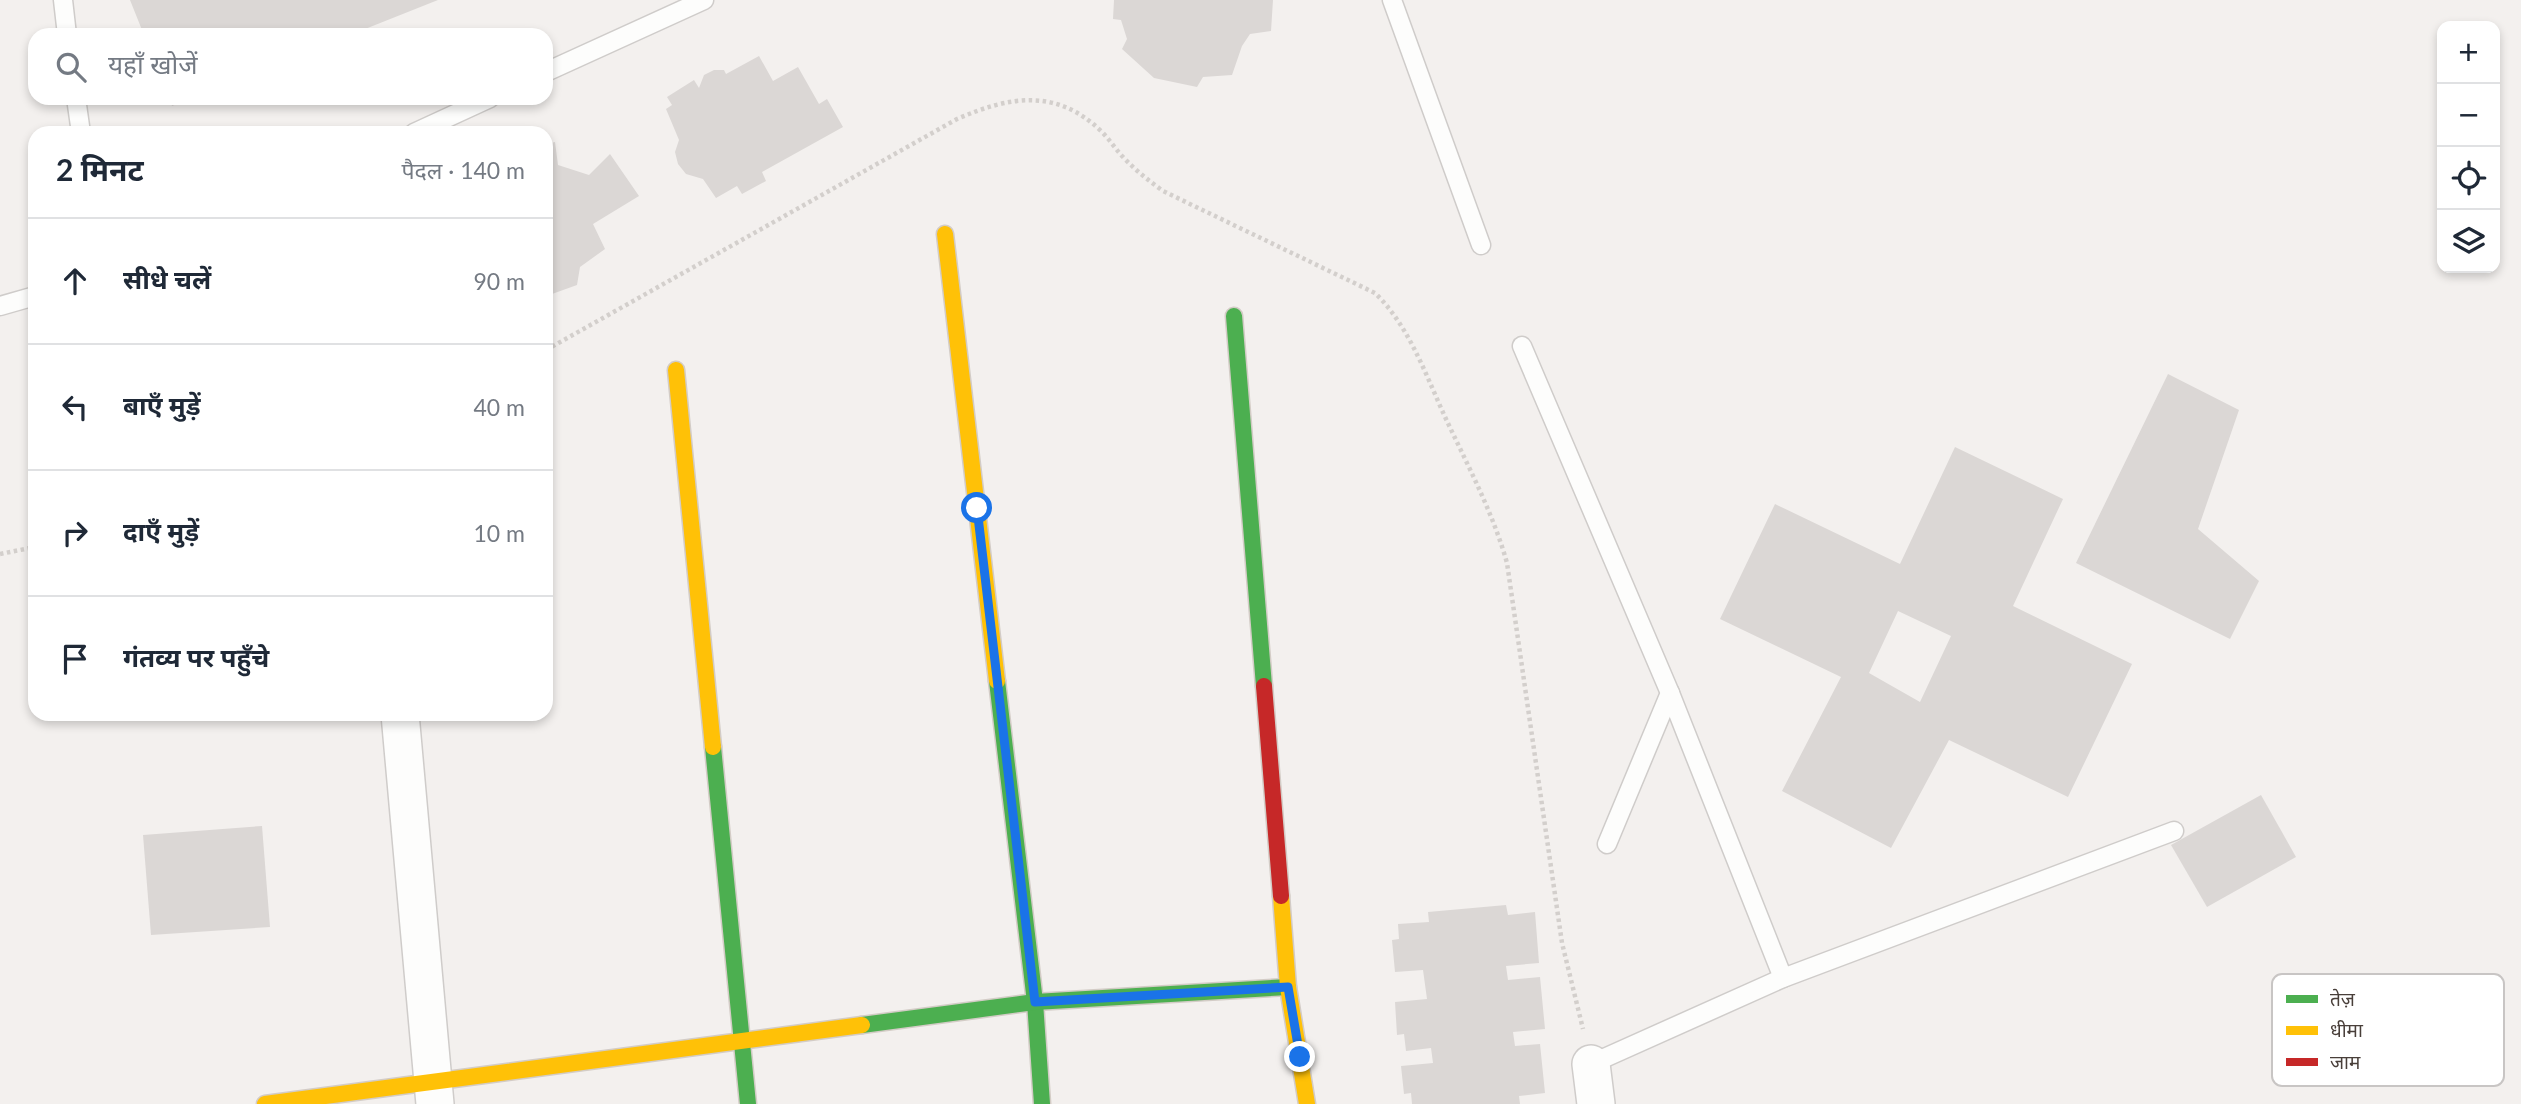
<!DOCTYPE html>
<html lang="hi">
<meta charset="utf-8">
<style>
:root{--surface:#fff;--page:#f2f2f3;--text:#1f2937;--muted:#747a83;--line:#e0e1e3}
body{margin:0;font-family:Lato,"Noto Sans Devanagari",sans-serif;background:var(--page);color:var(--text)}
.controls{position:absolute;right:21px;top:21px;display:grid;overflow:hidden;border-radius:14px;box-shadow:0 4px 10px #0003}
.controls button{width:63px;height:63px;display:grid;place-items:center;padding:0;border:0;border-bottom:2px solid var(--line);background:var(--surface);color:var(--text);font:35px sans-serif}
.stop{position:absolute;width:21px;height:21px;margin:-16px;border:5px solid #1a73e8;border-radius:50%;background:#fff}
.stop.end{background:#1a73e8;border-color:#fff;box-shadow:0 2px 7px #0008}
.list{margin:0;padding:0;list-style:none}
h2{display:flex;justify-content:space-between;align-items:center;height:91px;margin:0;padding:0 28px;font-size:30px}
h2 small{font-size:23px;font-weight:400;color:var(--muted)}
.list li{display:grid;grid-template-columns:46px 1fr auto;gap:21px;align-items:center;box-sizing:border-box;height:126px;padding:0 28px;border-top:2px solid var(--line)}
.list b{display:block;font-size:26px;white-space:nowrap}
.list em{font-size:23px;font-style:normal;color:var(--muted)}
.icon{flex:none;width:38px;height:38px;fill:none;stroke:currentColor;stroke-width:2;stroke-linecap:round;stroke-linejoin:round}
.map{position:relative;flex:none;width:2521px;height:1104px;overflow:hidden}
.search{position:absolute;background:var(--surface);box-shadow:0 4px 10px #0003;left:28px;top:28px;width:525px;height:77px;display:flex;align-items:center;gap:18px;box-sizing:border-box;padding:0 24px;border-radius:21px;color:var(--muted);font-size:26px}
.panel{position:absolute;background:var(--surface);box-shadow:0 4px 10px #0003;left:28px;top:126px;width:525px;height:595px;border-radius:21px}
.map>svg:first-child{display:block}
</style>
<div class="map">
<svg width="2521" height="1104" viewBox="0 0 2521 1104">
<rect width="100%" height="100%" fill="#f3f0ee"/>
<g fill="#dbd7d5" fill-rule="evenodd">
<path d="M130 0H438L350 35H144Z"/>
<path d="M1114 0H1273L1271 31 1250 34 1242 46 1232 75 1203 77 1197 87 1154 78 1122 49 1127 39 1121 20 1113 19Z"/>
<path d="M759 56 773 81 798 67 819 104 827 99 843 127 762 172 766 181 742 194 737 186 716 198 703 179 686 174 678 164 675 152 679 140 666 109 672 105 667 97 694 80 699 88 704 75 714 70H724L726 74Z"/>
<path d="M169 98H192L172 106Z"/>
<path d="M555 142 558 165 589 175 610 154 639 196 593 224 605 249 580 267 577 285 552 294 546 293V144Z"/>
<path d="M2168 374 2239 410 2198 529 2259 581 2230 639 2076 563Z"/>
<path d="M1955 447 2063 499 2013 606 2132 664 2068 797 1949 740 1891 848 1782 791 1841 677 1720 619 1775 504 1900 564ZM1898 611 1951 636 1920 702 1869 673Z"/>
<path d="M2261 795 2296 857 2207 907 2171 845Z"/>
<path d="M262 826 270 927 151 935 143 835Z"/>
<path d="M1506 905 1508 915 1535 912 1539 963 1506 966 1508 980 1540 977 1545 1029 1513 1032 1515 1046 1540 1044 1545 1093 1519 1096 1520 1104H1412L1411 1093 1404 1094 1401 1066 1433 1063 1431 1048 1406 1051 1404 1034 1397 1035 1395 1002 1427 999 1423 970 1395 972 1392 940 1399 939 1398 924 1429 922 1428 912Z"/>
</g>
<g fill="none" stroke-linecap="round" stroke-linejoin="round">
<g stroke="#cfccca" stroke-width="21">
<g id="lane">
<path d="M63 0 67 35"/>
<path d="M1392 0 1481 245"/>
<path d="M546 72 704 0"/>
<path d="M76 98 81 133"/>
<path d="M414 133 490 98"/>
<path d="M0 306 35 296"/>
<path d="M1522 346 1670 693 1783 978"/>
<path d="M1607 844 1670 693"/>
<path d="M1591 1064 1783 978 2174 831"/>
</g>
</g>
<g stroke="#cfccca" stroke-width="40">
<g id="street">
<path d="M400 714 435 1104"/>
<path d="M1591 1064 1596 1104"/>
</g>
</g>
<g stroke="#d3ccc6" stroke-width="19">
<g id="fast">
<path d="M1234 316 1264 686"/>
<path d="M997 681 1035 1002 1042 1104"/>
<path d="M713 747 748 1104"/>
<path d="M862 1025 1035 1002 1288 987"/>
</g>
</g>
<g stroke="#d3ccc6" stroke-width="19">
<g id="slow">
<path d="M945 234 997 681"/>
<path d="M676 370 713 747"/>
<path d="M1281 896 1288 987 1307 1104"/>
<path d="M265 1104 862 1025"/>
</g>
</g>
<g stroke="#d3ccc6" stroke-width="19">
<path id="jam" d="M1264 686 1281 896"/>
</g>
<g stroke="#d3cfcc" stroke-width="4.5" stroke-dasharray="3.5 3.5" stroke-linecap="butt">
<path d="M546 350 957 119C1010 96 1056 88 1101 131 1109 139 1115 148 1122 156 1135 170 1148 180 1163 191L1375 293C1410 327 1426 376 1446 419 1468 466 1493 513 1507 563L1562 943 1583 1029"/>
<path d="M0 554 35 547"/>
</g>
<use href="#lane" stroke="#fdfdfc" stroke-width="18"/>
<use href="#street" stroke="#fdfdfc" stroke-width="37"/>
<use href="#fast" stroke="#4caf50" stroke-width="16"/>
<use href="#slow" stroke="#ffc107" stroke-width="16"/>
<use href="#jam" stroke="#c62828" stroke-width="16"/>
</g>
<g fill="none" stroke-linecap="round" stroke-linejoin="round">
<path stroke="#1a73e8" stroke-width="9" d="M977 508 1035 1002 1288 987 1300 1057"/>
</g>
<rect x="2272" y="974" width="232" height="112" rx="10" fill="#fff" stroke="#c8c5c4" stroke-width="2"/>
<rect x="2286" y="995" width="32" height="8" fill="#4caf50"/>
<rect x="2286" y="1026" width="32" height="9" fill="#ffc107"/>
<rect x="2286" y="1058" width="32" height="8" fill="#c62828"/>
<g font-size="19" fill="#493f3a">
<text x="2330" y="1006">तेज़</text>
<text x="2330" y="1037">धीमा</text>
<text x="2330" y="1069">जाम</text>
</g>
</svg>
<div class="controls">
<button>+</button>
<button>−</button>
<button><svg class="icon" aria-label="locate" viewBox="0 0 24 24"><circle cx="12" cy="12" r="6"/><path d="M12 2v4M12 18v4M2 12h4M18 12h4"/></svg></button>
<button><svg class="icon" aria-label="layers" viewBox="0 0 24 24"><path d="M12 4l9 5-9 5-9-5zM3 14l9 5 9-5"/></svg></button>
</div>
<div class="stop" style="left:977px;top:508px"></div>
<div class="stop end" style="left:1300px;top:1057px"></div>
<div class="search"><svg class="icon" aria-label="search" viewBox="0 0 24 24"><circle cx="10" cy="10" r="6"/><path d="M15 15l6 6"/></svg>यहाँ खोजें</div>
<section class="panel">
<h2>2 मिनट<small>पैदल · 140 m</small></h2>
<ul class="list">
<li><svg class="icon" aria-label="ahead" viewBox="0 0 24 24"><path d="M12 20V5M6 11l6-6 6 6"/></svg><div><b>सीधे चलें</b></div><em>90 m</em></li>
<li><svg class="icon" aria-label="left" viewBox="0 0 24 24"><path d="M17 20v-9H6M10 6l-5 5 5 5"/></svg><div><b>बाएँ मुड़ें</b></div><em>40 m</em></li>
<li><svg class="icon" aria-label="right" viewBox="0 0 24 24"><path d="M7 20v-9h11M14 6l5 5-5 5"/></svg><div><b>दाएँ मुड़ें</b></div><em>10 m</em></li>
<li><svg class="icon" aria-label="arrive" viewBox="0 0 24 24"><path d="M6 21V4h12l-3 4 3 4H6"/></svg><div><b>गंतव्य पर पहुँचे</b></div></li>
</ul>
</section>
</div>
